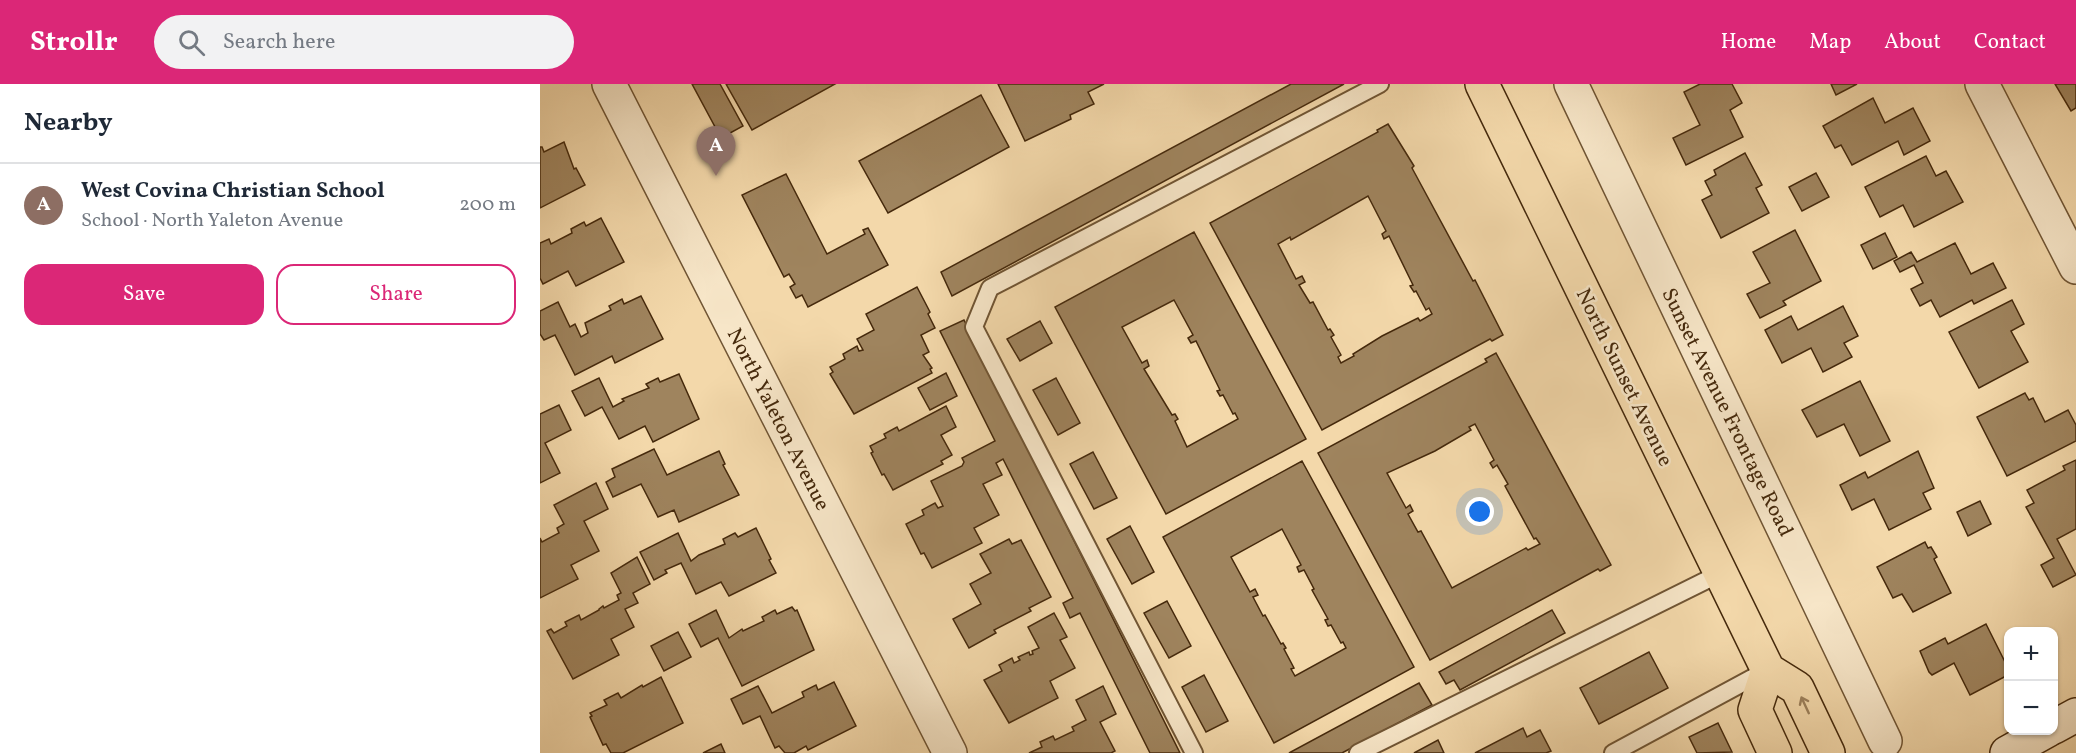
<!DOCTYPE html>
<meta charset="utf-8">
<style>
:root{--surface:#fff;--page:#f2f2f3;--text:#1f2937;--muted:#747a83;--line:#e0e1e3;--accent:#db2777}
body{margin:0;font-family:Vollkorn,serif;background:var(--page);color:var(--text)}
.controls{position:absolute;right:18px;bottom:18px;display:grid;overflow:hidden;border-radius:12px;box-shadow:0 2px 4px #0004}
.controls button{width:54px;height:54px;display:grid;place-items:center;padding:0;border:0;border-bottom:2px solid var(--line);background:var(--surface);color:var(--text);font:30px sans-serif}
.you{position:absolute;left:940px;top:428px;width:21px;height:21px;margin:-15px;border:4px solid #fff;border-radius:50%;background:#1a73e8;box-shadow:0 0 0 9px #1a73e833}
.badge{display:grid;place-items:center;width:39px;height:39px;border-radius:50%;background:var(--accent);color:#fff;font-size:20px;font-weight:700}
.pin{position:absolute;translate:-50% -50px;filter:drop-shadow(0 2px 3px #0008)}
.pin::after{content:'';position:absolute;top:32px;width:21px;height:18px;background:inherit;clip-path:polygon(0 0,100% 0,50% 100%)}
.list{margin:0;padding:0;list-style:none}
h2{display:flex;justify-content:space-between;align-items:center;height:78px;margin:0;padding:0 24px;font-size:26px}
h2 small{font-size:20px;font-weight:400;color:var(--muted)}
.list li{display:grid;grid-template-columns:39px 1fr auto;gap:18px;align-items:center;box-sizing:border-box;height:84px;padding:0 24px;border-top:2px solid var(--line)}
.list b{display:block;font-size:22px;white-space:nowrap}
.list p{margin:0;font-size:20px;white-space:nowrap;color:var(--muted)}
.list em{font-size:20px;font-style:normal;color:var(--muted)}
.actions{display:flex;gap:12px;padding:18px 24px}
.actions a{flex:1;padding:14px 0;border:2px solid var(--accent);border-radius:18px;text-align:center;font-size:21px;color:var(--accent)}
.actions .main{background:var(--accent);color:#fff}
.icon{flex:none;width:33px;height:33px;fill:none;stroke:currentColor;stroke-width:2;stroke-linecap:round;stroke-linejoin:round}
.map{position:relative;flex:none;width:1536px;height:669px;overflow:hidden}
header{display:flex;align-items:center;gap:36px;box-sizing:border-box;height:84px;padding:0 30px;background:var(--accent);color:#fff}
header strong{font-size:28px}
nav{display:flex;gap:33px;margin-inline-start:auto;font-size:21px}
.search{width:420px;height:54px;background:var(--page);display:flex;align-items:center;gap:15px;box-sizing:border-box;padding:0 21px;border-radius:33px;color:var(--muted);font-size:22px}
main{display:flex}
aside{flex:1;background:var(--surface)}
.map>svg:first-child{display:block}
</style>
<header>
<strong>Strollr</strong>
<div class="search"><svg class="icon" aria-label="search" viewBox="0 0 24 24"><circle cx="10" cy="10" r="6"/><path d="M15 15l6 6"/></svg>Search here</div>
<nav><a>Home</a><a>Map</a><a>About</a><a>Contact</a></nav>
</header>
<main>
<aside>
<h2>Nearby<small></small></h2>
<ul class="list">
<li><span class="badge" style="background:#8d6e63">A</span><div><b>West Covina Christian School</b><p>School · North Yaleton Avenue</p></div><em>200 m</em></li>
</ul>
<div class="actions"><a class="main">Save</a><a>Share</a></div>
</aside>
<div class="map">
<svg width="1536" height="669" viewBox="0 0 1536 669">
<rect width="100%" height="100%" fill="#f3d8aa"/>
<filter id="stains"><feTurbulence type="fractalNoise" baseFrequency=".00333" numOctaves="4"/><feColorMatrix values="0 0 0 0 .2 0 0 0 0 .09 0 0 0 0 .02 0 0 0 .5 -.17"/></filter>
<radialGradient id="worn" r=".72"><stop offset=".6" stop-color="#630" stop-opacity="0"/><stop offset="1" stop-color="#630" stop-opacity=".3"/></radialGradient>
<g fill="#9f845e" stroke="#45290c" stroke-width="1.5" fill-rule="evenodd">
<path d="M152 0H180L203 42 181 54Z"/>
<path d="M186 0H295L212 46Z"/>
<path d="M458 0H564L548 8 554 20 530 31 531 35 485 57Z"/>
<path d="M751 0H804L412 212 401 188Z"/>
<path d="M1160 0H1192L1202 19 1190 26 1203 53 1146 81 1133 54 1160 41 1144 8Z"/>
<path d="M1291 0H1317L1296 11Z"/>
<path d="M1515 0H1536V24L1531 27Z"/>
<path d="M441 11 469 63 348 129 319 77Z"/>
<path d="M1333 14 1345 39 1373 24 1390 57 1364 71 1358 57 1312 81 1301 61 1295 64 1283 42Z"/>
<path d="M848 40 874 82 872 84 933 197 935 196 963 251 952 257 950 255 782 346 670 139 838 48 837 46ZM828 112 846 147 842 150 844 155 849 152 873 201 870 202 874 208 876 207 886 226 889 224 892 230 880 237 878 234 842 252 813 270 814 272 801 279 798 273 801 271 791 253 794 251 790 245 788 246 773 218 770 219 759 201 765 198 762 192 756 195 738 160 750 153 751 156Z"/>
<path d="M24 58 34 85 36 84 45 101 0 124V63H2L4 68Z"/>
<path d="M1205 69 1222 101 1216 104 1229 129 1181 154 1162 116 1172 111 1165 97 1176 91 1174 86Z"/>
<path d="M1386 72 1396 92 1406 87 1423 118 1374 143 1363 121 1340 133 1325 103Z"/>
<path d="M1276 89 1289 113 1262 127 1249 103Z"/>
<path d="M246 90 287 170 325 150 323 146 328 144 348 181 268 223 262 211 256 214 250 203 255 200 249 190 244 193 202 111Z"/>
<path d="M61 134 84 178 36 202 28 187 3 200 0 194V159L9 155 11 160 32 149 31 145 44 138 46 142Z"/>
<path d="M1255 146 1281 197 1243 217 1246 221 1220 234 1207 210 1230 199 1213 168Z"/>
<path d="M654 148 766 355 626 430 515 223ZM634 216 653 251 648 254 651 259 656 257 680 306 677 307 680 312 683 311 693 330 695 329 698 335 647 363 635 337 638 335 635 330 632 331 604 285 609 282 607 276 602 279 582 243Z"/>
<path d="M1345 149 1357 173 1333 185 1321 161Z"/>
<path d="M1415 159 1431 190 1453 179 1466 204 1434 220 1432 216 1400 233 1391 216 1380 222 1371 205 1383 199 1374 181 1360 188 1354 177 1371 168 1377 178Z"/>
<path d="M377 203 390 228 388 230 395 244 381 251 389 268 383 271 392 284 390 285 392 289 314 330 290 290 293 288 290 283 305 275 303 270 317 262 319 267 323 266 317 255 334 246 326 230Z"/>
<path d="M101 212 123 255 75 279 72 272 35 291 15 251 4 256 0 250V227L18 218 30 243 35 240 41 253 48 249 45 239 71 226 69 222 82 215 84 220Z"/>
<path d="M1472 216 1484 240 1471 247 1488 278 1439 304 1409 248Z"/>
<path d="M1303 222 1318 252 1304 259 1312 273 1283 288 1271 264 1242 279 1225 246 1251 232 1258 246Z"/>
<path d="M424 236 640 669H610L540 529 530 534 523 519 533 514 463 375 456 379 462 391 443 400 459 431 434 444 442 459 392 484 384 469 381 470 366 440 384 431 382 426 395 419 398 424 403 422 391 397 422 382 424 378 422 374 455 357 400 247Z"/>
<path d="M500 237 512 259 480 277 467 255Z"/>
<path d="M956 269 1071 481 1060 487 1058 485 890 576 778 369 947 278 945 275ZM935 340 954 376 950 379 953 384 957 381 968 400 965 402 994 455 996 454 1000 460 988 466 986 464 912 504 881 447 878 448 868 430 873 427 870 421 866 424 847 389 895 367 931 346 929 343Z"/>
<path d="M406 289 417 312 390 326 378 304Z"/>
<path d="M139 290 159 335 113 358 105 342 79 355 62 323 45 332 32 307 59 294 73 323 84 317 82 315 109 304 106 300 118 294 120 298Z"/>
<path d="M516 294 540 339 518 351 493 306Z"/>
<path d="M1320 297 1350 357 1320 372 1304 340 1277 353 1262 326Z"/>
<path d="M1485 309 1489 316 1493 314 1505 338 1528 326 1536 341V357L1467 392 1437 333Z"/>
<path d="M19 321 31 346 5 359 20 389 0 399V330Z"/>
<path d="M406 322 416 343 401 351 412 371 401 377 403 380 353 406 344 390 342 391 331 369 333 368 330 362 346 354 344 350 357 343 359 347Z"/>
<path d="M114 365 127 391 179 367 185 380 183 381 199 411 139 438 134 426 118 433 101 400 73 413 66 398 75 393 72 385Z"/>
<path d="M1378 367 1394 404 1383 409 1391 425 1349 446 1334 415 1312 426 1300 401 1325 388 1328 394Z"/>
<path d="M553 368 577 414 554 425 530 380Z"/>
<path d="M1536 376V445L1517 455 1536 491 1513 503 1501 481 1514 474 1486 423 1494 419 1487 406 1525 386 1523 382Z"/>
<path d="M762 377 874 583 734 659 623 453ZM742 445 761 481 757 483 759 488 764 486 774 505 772 506 788 535 785 536 788 542 791 541 801 559 803 558 806 564 755 592 751 585 754 584 744 565 746 564 743 559 741 560 725 531 723 532 713 513 718 511 715 505 710 508 691 473Z"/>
<path d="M56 399 68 425 44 437 59 467 31 481 38 495 0 514V454L2 458 19 449 17 444 24 440 14 421Z"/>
<path d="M1440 417 1451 440 1428 452 1417 428Z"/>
<path d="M590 442 614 488 592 500 567 455Z"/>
<path d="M216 444 231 475 229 476 236 489 189 512 181 498 156 510 141 479 125 486 127 489 114 496 100 468 138 449 151 477 159 471 185 460 183 455 195 449 198 453Z"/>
<path d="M469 455 472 460 481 456 511 513 489 524 491 527 454 546 456 549 429 564 413 535 441 520 430 500 451 489 440 470Z"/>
<path d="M1385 458 1388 464 1391 463 1397 473 1394 475 1411 509 1373 528 1362 510 1353 514 1337 483Z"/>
<path d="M97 473 110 500 93 509 98 519 85 525 94 543 71 555 79 571 33 595 7 547 11 545 14 549 27 542 25 538 39 531 41 536 59 526V525L63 522 64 524 79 516 77 511 81 509 71 489Z"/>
<path d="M627 517 651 562 629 574 604 529Z"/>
<path d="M252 523 255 527 257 526 274 566 202 602 178 554 161 563 149 540 176 526 189 554 202 545 203 547 224 537 222 533 235 526 237 530Z"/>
<path d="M1012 526 1025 549 920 606 914 596 906 600 899 588Z"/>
<path d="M514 529 527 553 520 556 535 584 510 597 518 614 469 639 444 596 462 587 459 581 472 574 474 579 480 576 478 573 489 568 490 571 493 570 492 567 499 564 488 543Z"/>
<path d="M1446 540 1468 584V591L1430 611 1414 579 1392 591 1389 588 1380 567 1405 554 1408 560Z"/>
<path d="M138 548 151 573 124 587 111 562Z"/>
<path d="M1109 568 1128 604 1059 640 1040 604Z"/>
<path d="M664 591 688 637 666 648 642 603Z"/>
<path d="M121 593 143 639 83 669H71L66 660 63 661 50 633 52 632 50 629 67 621 64 616 78 609 81 614 102 601 103 603Z"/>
<path d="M294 598 316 642 268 666 266 662 254 669H245L239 662 235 664 220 632 203 640 191 615 218 602 232 629 264 613 262 608 276 601 278 606Z"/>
<path d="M879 599 892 621 802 669H749Z"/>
<path d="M563 602 576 630 560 638 575 667 571 669H489L502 663 500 658 513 652 515 656 534 647 532 643 546 636 536 616Z"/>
<path d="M1178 639 1192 668 1157 669 1149 653Z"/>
<path d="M983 644 987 653 1000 646 1011 667 1006 669H935Z"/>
<path d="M898 656 904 669H874Z"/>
<path d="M181 660 185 669H163Z"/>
</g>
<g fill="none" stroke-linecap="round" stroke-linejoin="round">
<g stroke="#705534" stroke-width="20">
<g id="service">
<path d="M654 669 434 243 450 204 840 0"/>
<path d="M818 669 1181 489"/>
<path d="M1073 669 1225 587"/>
</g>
</g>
<g stroke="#705534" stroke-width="36">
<g id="minor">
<path d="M69 0 410 669"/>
<path d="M1031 0 1345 657"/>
<path d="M1442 0 1536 183"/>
</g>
</g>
<g stroke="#45290c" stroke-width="36">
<g id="secondary">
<path d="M1514 643 1536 631"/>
<path d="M1467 669 1508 646"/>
</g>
</g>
<g stroke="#45290c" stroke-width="36">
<g id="primary">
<path d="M942 0 1228 586 1257 604 1288 669"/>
<path d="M1228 586 1215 626 1235 669"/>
</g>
</g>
<use href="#service" stroke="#f7e6c8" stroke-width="16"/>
<use href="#minor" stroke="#f7e6c8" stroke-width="33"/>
<use href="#secondary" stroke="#f7e6c8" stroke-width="33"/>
<use href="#primary" stroke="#f3d8aa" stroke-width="33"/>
</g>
<defs><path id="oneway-shaft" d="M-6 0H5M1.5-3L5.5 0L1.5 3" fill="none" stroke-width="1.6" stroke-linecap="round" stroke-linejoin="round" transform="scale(1.5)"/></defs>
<use stroke="#9c805b" href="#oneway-shaft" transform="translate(1265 621) rotate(-115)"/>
<g text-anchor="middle" stroke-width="5" stroke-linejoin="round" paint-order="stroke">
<g font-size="21" fill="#45290c" stroke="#f7e6c8">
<text transform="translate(1085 293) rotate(64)" y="7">North Sunset Avenue</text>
<text transform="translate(1188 328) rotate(64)" y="7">Sunset Avenue Frontage Road</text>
<text transform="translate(239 335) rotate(63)" y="7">North Yaleton Avenue</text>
</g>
</g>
<rect width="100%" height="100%" filter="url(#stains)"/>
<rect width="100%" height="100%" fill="url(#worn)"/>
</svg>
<div class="controls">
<button>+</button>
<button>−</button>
</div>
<div class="you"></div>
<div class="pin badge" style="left:176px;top:92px;background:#8d6e63">A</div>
</div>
</main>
